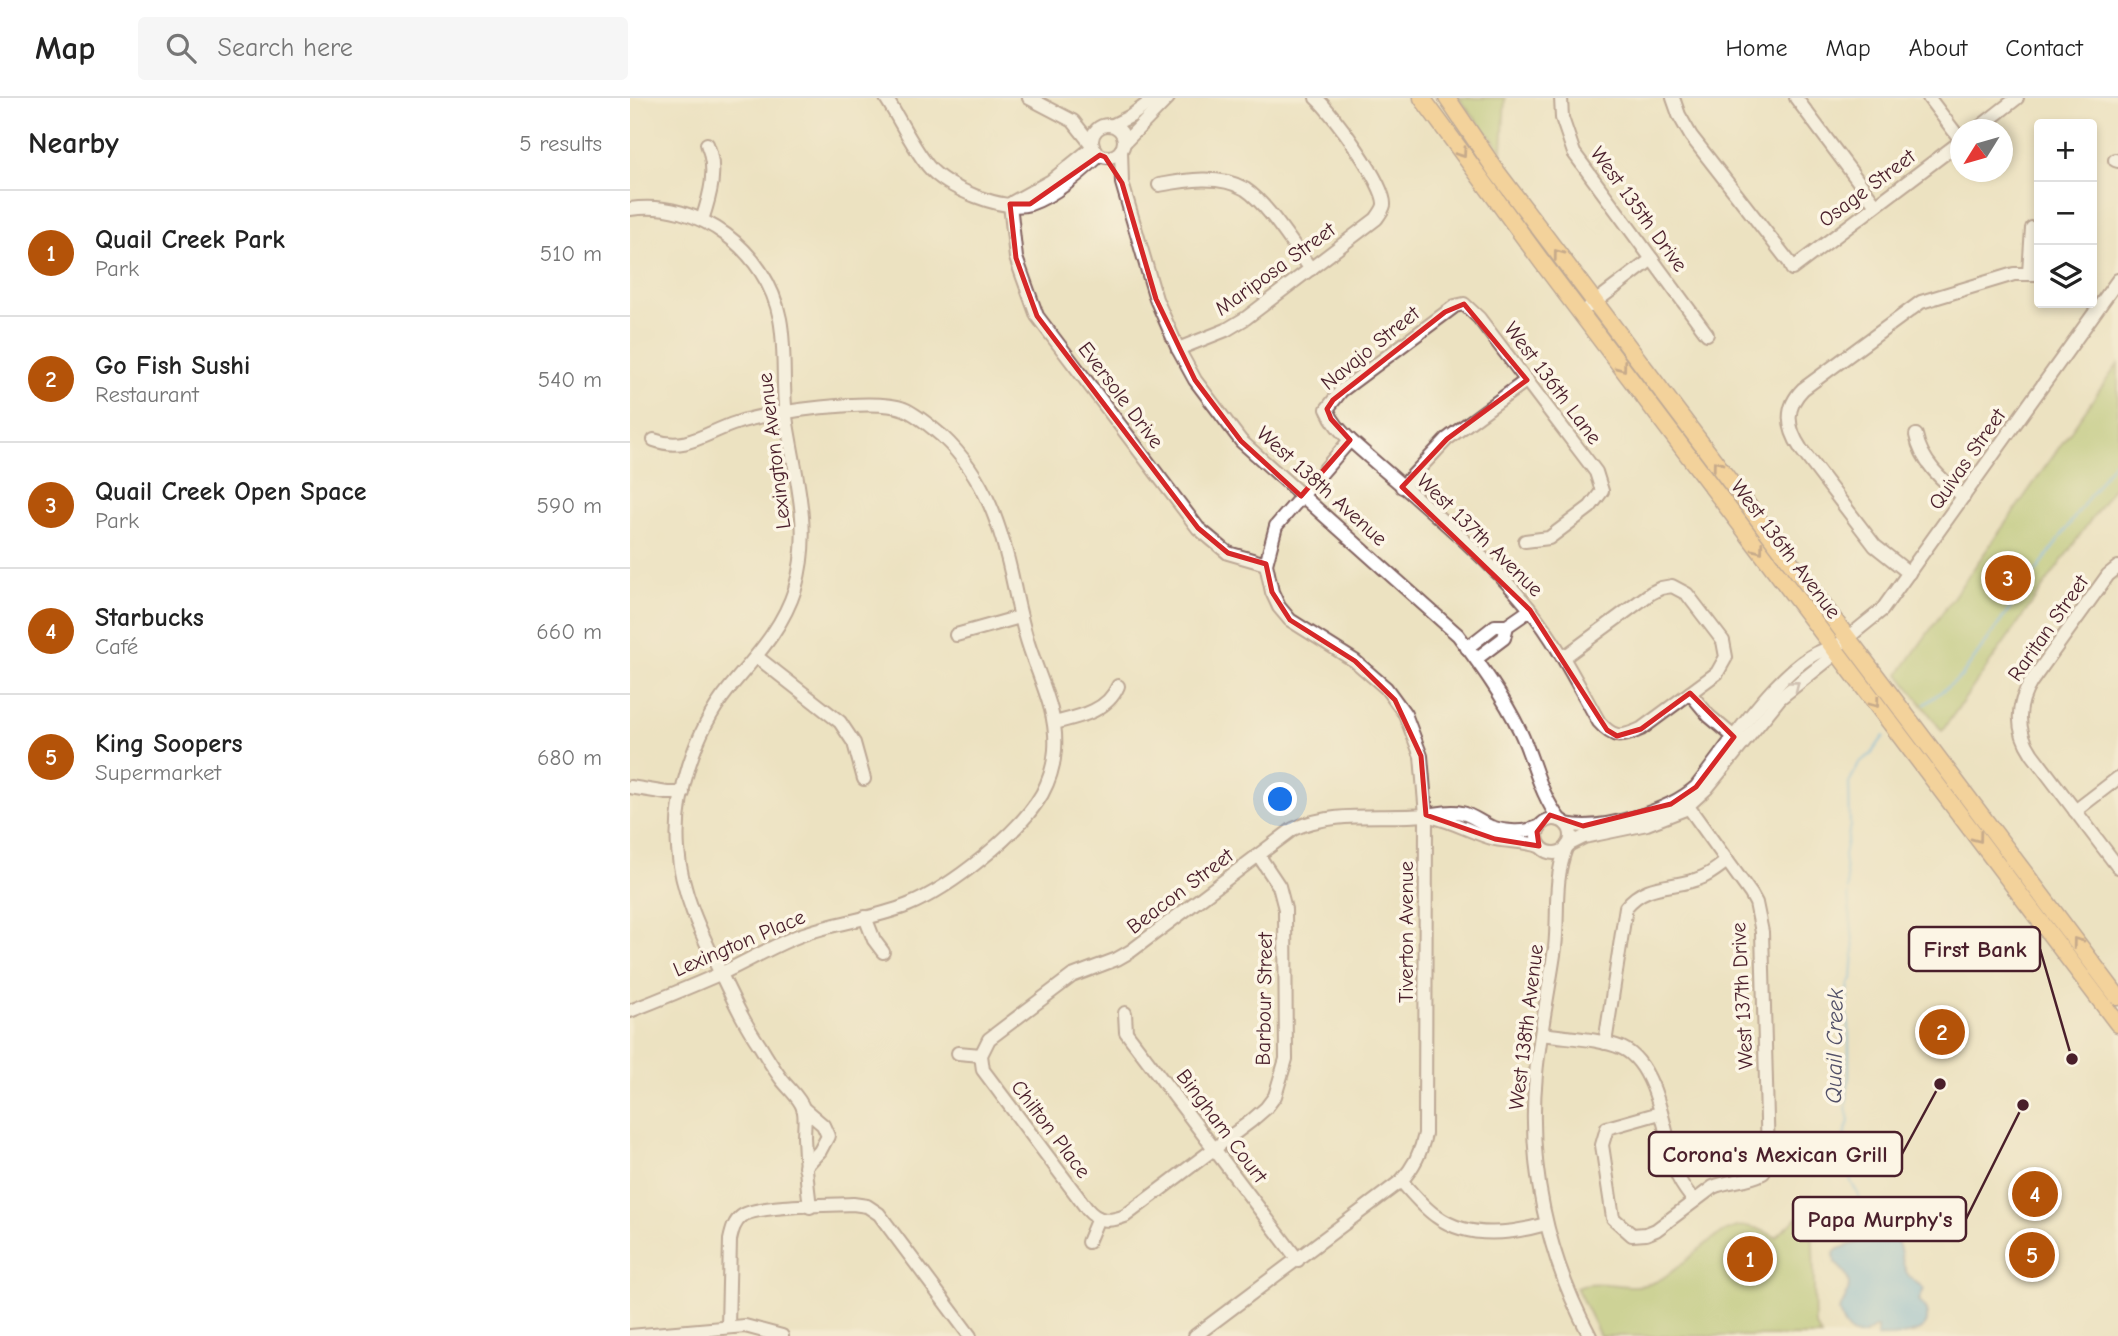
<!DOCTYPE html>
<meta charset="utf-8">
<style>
:root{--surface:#fff;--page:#f6f6f6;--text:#222;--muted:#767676;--line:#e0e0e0;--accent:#b45309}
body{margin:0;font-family:"Comic Neue",sans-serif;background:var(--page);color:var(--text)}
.controls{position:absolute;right:21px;top:21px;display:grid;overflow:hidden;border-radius:7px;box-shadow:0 4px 10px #0003}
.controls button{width:63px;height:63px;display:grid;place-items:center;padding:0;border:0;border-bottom:2px solid var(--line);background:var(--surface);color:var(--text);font:35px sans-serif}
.compass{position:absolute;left:1320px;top:21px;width:63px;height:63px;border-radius:50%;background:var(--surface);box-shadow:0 4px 10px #0003;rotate:233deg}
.you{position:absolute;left:651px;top:702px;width:24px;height:24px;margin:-18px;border:5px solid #fff;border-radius:50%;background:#1a73e8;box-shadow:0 0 0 10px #1a73e833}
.badge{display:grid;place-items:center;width:46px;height:46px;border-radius:50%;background:var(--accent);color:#fff;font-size:23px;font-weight:700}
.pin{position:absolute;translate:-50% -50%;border:4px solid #fff;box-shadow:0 2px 7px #0006}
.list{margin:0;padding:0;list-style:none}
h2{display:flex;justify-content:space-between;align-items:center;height:91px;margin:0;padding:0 28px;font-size:30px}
h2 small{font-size:23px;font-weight:400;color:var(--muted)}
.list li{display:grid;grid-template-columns:46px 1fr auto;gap:21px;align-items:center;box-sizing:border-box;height:126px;padding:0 28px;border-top:2px solid var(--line)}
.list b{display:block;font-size:26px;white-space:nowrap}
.list p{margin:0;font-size:23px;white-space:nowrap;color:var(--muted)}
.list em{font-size:23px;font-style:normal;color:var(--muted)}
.icon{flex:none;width:38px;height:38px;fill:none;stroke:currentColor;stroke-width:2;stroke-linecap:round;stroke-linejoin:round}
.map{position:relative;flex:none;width:1488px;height:1238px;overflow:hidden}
header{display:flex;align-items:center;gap:42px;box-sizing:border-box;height:98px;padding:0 35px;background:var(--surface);border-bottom:2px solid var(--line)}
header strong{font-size:33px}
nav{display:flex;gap:38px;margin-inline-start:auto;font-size:24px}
.search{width:490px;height:63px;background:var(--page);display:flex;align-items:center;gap:18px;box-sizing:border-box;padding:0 24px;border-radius:7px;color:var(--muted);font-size:26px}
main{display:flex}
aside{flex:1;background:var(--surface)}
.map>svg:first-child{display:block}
</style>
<header>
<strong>Map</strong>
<div class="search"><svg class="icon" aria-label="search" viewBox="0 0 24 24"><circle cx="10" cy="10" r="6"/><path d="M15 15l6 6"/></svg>Search here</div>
<nav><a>Home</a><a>Map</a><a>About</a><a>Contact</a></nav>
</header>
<main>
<aside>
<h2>Nearby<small>5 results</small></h2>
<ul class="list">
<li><span class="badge">1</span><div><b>Quail Creek Park</b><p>Park</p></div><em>510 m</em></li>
<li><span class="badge">2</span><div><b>Go Fish Sushi</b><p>Restaurant</p></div><em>540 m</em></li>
<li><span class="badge">3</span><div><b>Quail Creek Open Space</b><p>Park</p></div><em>590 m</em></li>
<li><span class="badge">4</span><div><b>Starbucks</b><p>Café</p></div><em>660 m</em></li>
<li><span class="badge">5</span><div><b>King Soopers</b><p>Supermarket</p></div><em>680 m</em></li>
</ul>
</aside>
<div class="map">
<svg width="1488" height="1238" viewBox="0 0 1488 1238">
<rect width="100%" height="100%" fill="#fcf5e5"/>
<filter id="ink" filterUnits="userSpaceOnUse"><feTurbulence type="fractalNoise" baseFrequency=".0143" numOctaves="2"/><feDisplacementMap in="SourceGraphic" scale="14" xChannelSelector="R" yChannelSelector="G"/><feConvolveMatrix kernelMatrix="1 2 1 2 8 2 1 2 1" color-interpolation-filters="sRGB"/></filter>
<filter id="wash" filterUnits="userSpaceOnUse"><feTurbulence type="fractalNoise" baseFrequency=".00686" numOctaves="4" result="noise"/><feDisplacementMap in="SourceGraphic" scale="28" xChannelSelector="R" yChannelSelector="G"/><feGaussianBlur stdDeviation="1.57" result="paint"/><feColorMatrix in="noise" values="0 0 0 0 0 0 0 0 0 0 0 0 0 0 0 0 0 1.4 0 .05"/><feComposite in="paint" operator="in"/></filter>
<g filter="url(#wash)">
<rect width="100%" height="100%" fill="#ece2c1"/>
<g fill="#a7bf64" stroke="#786f48" stroke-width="2">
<path d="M828 0H875L872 53Z"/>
<path d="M1488 266V383L1312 633 1269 576Z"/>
<path d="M1182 1107 1185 1226 1191 1238H970L946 1189C972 1179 998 1195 1025 1184 1054 1172 1088 1122 1121 1129 1130 1130 1139 1136 1146 1139Z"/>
</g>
<path fill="#64aedc" stroke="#576684" stroke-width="2" d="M1237 1137 1243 1143 1263 1138C1273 1148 1270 1163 1277 1175 1281 1182 1289 1185 1294 1191L1289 1202C1295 1208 1298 1215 1297 1223 1294 1238 1263 1238 1247 1238V1229C1241 1231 1237 1236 1231 1237 1217 1238 1211 1223 1209 1212 1221 1192 1225 1181 1205 1165L1204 1155 1208 1151 1232 1143 1233 1138Z"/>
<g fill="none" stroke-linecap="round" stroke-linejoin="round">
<g stroke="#64aedc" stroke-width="2.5">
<path d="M1295 606 1332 578 1488 358"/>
<path d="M1218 792 1214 757 1220 728 1219 685 1229 665 1240 657 1254 638"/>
<path d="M1218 797 1224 852 1222 881 1219 885 1216 913 1219 927V978L1216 1009 1219 1023 1214 1038 1213 1051 1221 1084 1228 1096 1236 1138"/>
</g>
</g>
</g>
<g filter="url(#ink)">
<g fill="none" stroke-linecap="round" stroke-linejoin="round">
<g stroke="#836360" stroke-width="16">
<g id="minor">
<path d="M256 0C270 22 282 48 298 68 315 90 374 114 400 106 426 97 450 75 470 57"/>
<path d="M399 0 443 23 462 47"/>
<path d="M931 0 932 20 944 55 1077 236"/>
<path d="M1043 0 1049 17 1061 38 1160 165 1162 171 1330 44"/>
<path d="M1166 0 1246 107"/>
<path d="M1299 0 1330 41"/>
<circle cx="478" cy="43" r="16"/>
<path d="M483 27 501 18 525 0"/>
<path d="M1346 32 1387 0"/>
<path d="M494 45 538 0"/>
<path d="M491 52 492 85 526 201 548 251 565 282 611 343 828 537C851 568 873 598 890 633 904 662 909 695 930 722"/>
<path d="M1485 62 1488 63"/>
<path d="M529 87C556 82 590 76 615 91 638 106 664 149 681 171"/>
<path d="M383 104 421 83 463 49"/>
<path d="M380 106 386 160 407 218 568 430 598 455 636 466"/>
<path d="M0 111C69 101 137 153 150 221 156 252 152 287 156 319 165 379 183 430 165 491 152 532 123 561 98 592 65 633 44 698 48 751 51 795 72 837 91 876 103 901 114 925 130 948 137 960 144 971 152 982 158 990 170 1000 173 1010 176 1018 174 1031 174 1039 175 1063 177 1085 180 1109"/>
<path d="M72 122C80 98 88 71 77 46"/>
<path d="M1399 175 1402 130"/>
<path d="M960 208 1022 161"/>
<path d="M548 251 596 232 616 220 746 121C749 117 753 112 754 107 756 87 702 14 686 0"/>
<path d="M1286 337C1291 363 1312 384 1334 398"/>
<path d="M720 342C780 396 847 447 899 510 927 545 947 585 969 624 984 641 991 640 1011 631L1087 575 1096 559 1093 543 1057 496 1042 488 1031 490 1021 495 933 560"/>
<path d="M772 389 817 341 897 282"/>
<path d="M1488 469 1478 477 1401 584C1386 608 1386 632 1402 656L1488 769"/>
<path d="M1279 475 1245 448 1171 351C1157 330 1154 310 1173 291L1291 204 1384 176H1409"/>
<path d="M326 537 390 519"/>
<path d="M837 550 865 528H877"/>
<path d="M127 559 210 624 224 645 234 681"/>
<path d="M846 561 874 540 877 528 900 512"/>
<path d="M1060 595 1079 618 1104 639"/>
<path d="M424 625C448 619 477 614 488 588"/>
<path d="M0 689 37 695H53"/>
<path d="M1445 713 1488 680"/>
<path d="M803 719C825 724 845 736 865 741 880 744 895 743 909 748"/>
<circle cx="924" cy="738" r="17"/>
<path d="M936 726C972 734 1039 713 1066 689 1093 656 1161 550 1205 550"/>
<path d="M938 747 954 739 1017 726 1053 712 1077 690 1150 600 1199 561 1205 550 1252 512 1488 182"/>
<path d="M936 750C923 785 929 815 925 850 919 892 910 934 906 976 897 1067 917 1158 960 1238"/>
<path d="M629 758 649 788 655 811 656 961 645 998 636 1010 621 1023 495 1118C479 1124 468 1124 457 1111L353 972 351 957 359 941 442 878 487 861 501 853 663 731C705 712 750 721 795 717 807 716 819 712 832 715 842 717 851 725 861 729 875 734 895 735 908 729"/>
<path d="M235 819 244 842 253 854"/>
<path d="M0 913C31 901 62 888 92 875 118 863 144 847 171 837 206 824 244 821 278 807 320 790 389 736 412 696 419 683 424 667 425 652 428 614 409 580 398 545 392 526 388 507 384 488 372 431 356 379 312 338 300 328 288 317 274 311 244 299 139 314 106 325 77 334 56 354 24 342"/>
<path d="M495 915 496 934 668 1162"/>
<path d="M912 936C937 940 968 940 992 950 1029 967 1035 1041 1047 1076 1050 1086 1058 1095 1064 1103"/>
<path d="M975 945 996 809C1018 782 1045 792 1073 779 1082 775 1090 768 1097 763"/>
<path d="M328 955 351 957"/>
<path d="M173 1010 193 1027 198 1038 190 1053 175 1069"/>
<path d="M1030 1015 977 1030 972 1047 983 1120 1002 1137 1016 1136 1026 1132 1083 1089C1100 1082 1116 1084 1133 1075L1138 1059 1132 834 1126 805 1121 796 1052 700"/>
<path d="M771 1083C782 1095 793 1109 806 1118 837 1141 881 1136 916 1126"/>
<path d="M458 1144 468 1120"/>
<path d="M98 1229 100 1142C102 1133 104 1124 112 1118 126 1107 201 1107 223 1106L237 1108 249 1116 340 1238"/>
<path d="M0 1238 115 1228 152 1238"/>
<path d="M565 1238 771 1083C784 1069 791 1055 795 1036L796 717 791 658 775 616 756 590 725 563 660 522 649 509 642 494 636 466 646 428 720 342C710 332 703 325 697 311L711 293 825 208 834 206 849 220 966 374 972 393 960 409 919 440 895 443"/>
</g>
</g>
<g stroke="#836360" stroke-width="19">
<g id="major">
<path d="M792 0 912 164 1488 926"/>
<path d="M817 0 867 74 1488 899"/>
</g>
</g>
<use href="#minor" stroke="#fff" stroke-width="12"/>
<use href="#major" stroke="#fabe6e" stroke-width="16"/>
</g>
<defs><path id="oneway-chevron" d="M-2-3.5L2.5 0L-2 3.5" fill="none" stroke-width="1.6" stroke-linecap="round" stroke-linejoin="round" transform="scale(1.75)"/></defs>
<g stroke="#996749">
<use href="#oneway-chevron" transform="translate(832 55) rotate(55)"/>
<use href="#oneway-chevron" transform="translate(928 156) rotate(-127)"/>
<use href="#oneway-chevron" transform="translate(992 269) rotate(53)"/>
<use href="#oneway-chevron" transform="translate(1087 367) rotate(-127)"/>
<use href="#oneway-chevron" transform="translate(1129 451) rotate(53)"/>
<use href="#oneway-chevron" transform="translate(1245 605) rotate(53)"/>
<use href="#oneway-chevron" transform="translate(1348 740) rotate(53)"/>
<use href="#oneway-chevron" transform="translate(1447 844) rotate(-127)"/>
</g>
<use stroke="#ae9aa0" href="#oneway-chevron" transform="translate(1165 587) rotate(-38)"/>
</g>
<path d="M0 0H1488V1238H0ZM470 57 475 59 492 85 526 201 565 282 611 343 671 398 720 342 701 321 697 311 703 302 815 214 834 206 897 282 817 341 772 389 900 512 977 632 987 638 1011 631 1060 595 1104 639 1066 689 1041 706 953 728 920 717 907 734 909 748 865 741 796 717 791 658 765 602 725 563 660 522 642 494 636 466 598 455 568 430 407 218 386 160 380 106H400Z" fill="#ece2c1" fill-opacity=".55" fill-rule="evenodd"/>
<path fill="none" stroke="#d62828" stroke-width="5" stroke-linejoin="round" d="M470 57 475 59 492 85 526 201 565 282 611 343 671 398 720 342 701 321 697 311 703 302 815 214 834 206 897 282 817 341 772 389 900 512 977 632 987 638 1011 631 1060 595 1104 639 1066 689 1041 706 953 728 920 717 907 734 909 748 865 741 796 717 791 658 765 602 725 563 660 522 642 494 636 466 598 455 568 430 407 218 386 160 380 106H400Z"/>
<g text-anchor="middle" stroke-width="7" stroke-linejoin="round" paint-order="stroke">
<g font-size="21" fill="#4a1f2b" stroke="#fcf5e5">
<text transform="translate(1237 90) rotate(-37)" y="7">Osage Street</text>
<text transform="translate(1009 111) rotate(54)" y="7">West 135th Drive</text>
<text transform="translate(645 171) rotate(-36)" y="7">Mariposa Street</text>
<text transform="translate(740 250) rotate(-39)" y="7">Navajo Street</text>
<text transform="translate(923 285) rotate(53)" y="7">West 136th Lane</text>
<text transform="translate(491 297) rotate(53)" y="7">Eversole Drive</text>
<text transform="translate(144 353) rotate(-97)" y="7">Lexington Avenue</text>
<text transform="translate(1337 361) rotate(-55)" y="7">Quivas Street</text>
<text transform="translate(692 388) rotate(42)" y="7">West 138th Avenue</text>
<text transform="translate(850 437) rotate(44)" y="7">West 137th Avenue</text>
<text transform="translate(1156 451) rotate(53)" y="7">West 136th Avenue</text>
<text transform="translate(1418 530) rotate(-55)" y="7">Raritan Street</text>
<text transform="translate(550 793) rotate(-37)" y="7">Beacon Street</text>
<text transform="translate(776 834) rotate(-90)" y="7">Tiverton Avenue</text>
<text transform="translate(109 845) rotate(-23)" y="7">Lexington Place</text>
<text transform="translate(1112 898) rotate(-93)" y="7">West 137th Drive</text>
<text transform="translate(634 901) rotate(-89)" y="7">Barbour Street</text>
<text transform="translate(896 929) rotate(-83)" y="7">West 138th Avenue</text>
<text transform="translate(592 1028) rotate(53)" y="7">Bingham Court</text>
<text transform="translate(421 1031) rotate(53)" y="7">Chilton Place</text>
</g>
<g font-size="23" font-style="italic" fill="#535169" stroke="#fcf5e5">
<text transform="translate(1204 948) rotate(-89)" y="8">Quail Creek</text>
</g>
</g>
<path fill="none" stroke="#4a1f2b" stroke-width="2.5" d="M1442 961L1410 851M1310 986L1272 1056M1393 1007L1336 1121"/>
<g fill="#4a1f2b" stroke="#fcf5e5" stroke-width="2.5">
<circle cx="1442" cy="961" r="7"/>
<circle cx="1310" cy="986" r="7"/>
<circle cx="1393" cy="1007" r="7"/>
</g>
<g fill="#fcf5e5" stroke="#4a1f2b" stroke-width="2.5">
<rect x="1279" y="829" width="131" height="44" rx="7"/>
<rect x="1019" y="1034" width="253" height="44" rx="7"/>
<rect x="1163" y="1099" width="173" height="44" rx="7"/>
</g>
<g font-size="23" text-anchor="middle" font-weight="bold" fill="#4a1f2b">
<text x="1345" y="859">First Bank</text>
<text x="1145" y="1064">Corona's Mexican Grill</text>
<text x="1250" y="1129">Papa Murphy's</text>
</g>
</svg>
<div class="controls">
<button>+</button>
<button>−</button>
<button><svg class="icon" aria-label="layers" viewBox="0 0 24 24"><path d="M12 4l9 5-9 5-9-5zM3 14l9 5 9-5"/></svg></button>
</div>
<svg class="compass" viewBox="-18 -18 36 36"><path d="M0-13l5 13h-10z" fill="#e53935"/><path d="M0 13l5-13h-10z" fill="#767676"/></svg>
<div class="you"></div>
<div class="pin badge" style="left:1120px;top:1161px">1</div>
<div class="pin badge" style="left:1312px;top:934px">2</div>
<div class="pin badge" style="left:1378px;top:480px">3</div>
<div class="pin badge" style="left:1405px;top:1096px">4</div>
<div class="pin badge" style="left:1402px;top:1157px">5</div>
</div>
</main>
